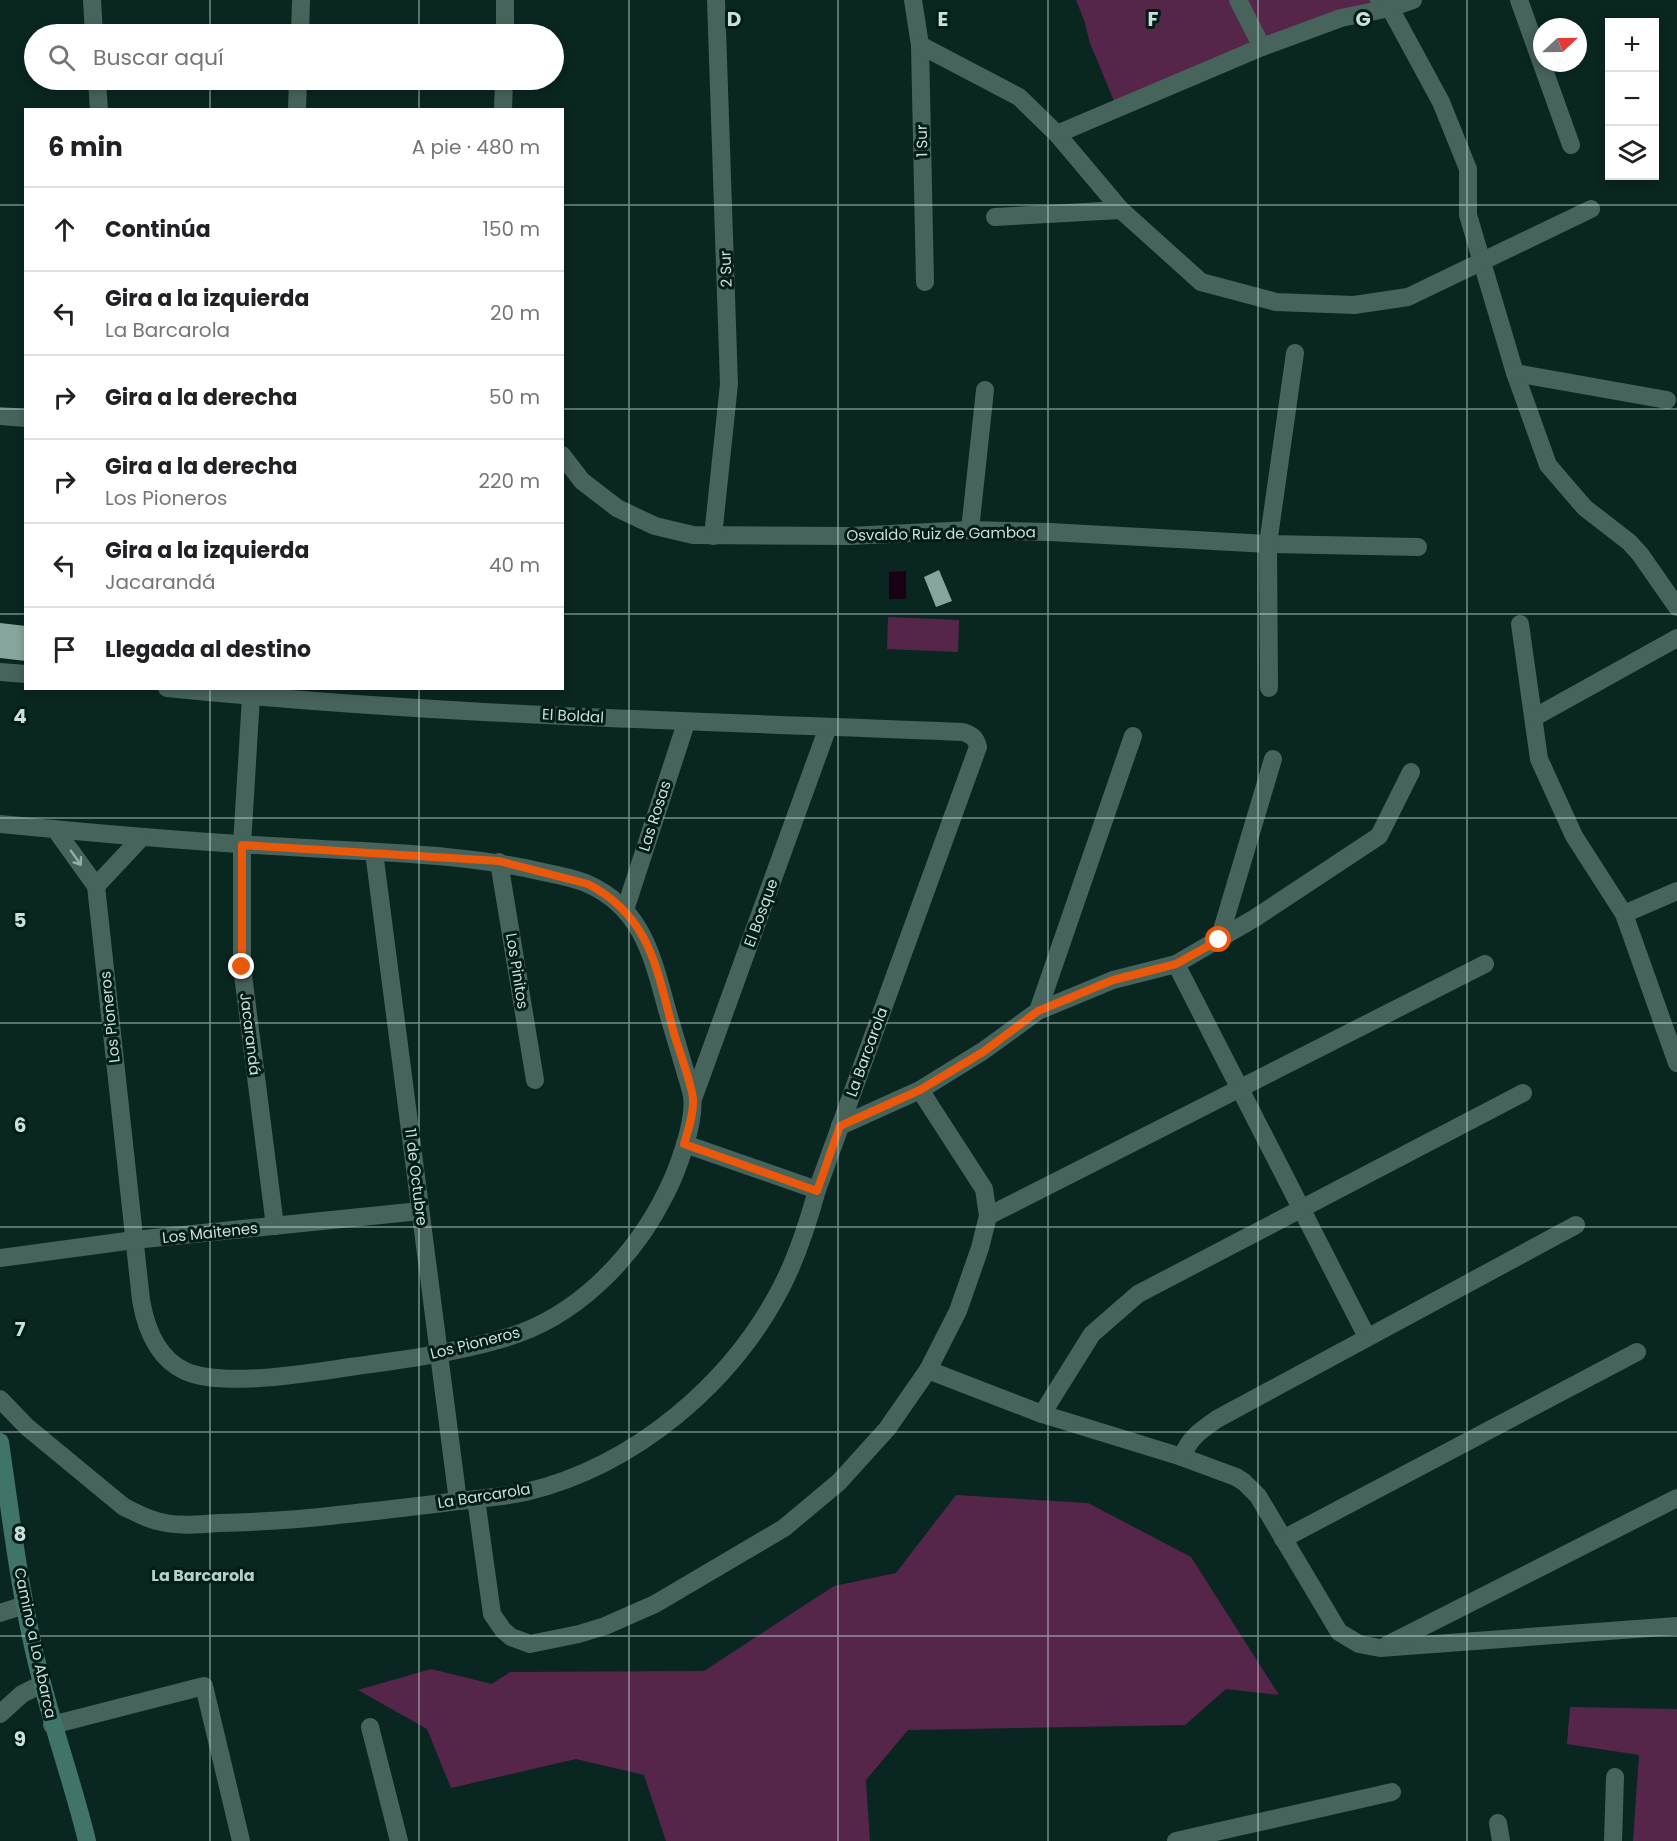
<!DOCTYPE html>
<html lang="es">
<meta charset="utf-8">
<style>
:root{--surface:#fff;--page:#f6f6f6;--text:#202124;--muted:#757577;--line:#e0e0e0}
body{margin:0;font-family:Poppins,sans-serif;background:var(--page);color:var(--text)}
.controls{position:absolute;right:18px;top:18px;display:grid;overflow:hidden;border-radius:0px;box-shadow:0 3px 9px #0003}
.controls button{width:54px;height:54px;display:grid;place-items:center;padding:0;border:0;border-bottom:2px solid var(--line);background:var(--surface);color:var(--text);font:30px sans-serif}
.compass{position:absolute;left:1533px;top:18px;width:54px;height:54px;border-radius:50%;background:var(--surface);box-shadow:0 3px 9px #0003;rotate:68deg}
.stop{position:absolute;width:18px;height:18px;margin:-14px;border:4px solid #ea580c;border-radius:50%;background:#fff}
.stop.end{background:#ea580c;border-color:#fff;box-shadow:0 2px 6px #0008}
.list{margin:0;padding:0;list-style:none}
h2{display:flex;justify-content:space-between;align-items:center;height:78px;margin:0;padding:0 24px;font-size:26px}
h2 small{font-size:20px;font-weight:400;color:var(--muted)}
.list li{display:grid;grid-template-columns:39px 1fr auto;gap:18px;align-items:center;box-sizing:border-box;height:84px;padding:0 24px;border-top:2px solid var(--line)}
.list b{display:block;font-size:22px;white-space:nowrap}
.list p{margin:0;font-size:20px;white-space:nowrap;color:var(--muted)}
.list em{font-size:20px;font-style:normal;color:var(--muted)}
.icon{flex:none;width:33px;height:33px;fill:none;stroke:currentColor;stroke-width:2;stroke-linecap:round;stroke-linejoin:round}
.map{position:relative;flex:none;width:1677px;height:1841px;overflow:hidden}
.search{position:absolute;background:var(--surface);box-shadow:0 3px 9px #0003;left:24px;top:24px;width:540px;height:66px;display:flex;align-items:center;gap:15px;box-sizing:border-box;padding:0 21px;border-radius:33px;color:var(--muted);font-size:22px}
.panel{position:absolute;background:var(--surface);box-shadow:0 3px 9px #0003;left:24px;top:108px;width:540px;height:582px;border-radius:0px}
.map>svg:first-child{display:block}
</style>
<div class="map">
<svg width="1677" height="1841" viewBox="0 0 1677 1841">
<rect width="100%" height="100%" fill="#092621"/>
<g fill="#56264a">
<path d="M1076 0H1392L1114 101 1090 43 1084 20Z"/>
<path d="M888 617 959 620 958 652 887 649Z"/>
<path d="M956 1495 1088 1503 1191 1557 1279 1695 1226 1689 1185 1725 908 1730 866 1780 870 1841H666L644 1775 576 1759 451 1788 427 1729 358 1690 431 1669 492 1684 510 1672 704 1671 834 1586 896 1573Z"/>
<path d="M1570 1707 1677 1709V1841H1633L1639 1755 1567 1744Z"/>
</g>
<path fill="#1a0014" d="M906 571V599H889V572Z"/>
<g fill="#85a59d">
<path d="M939 570 952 601 936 607 924 577Z"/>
<path d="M0 623 26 626V661L0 658Z"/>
</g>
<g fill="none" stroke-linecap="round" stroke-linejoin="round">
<g stroke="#46635c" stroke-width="18">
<path d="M92 0 94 34"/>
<path d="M913 0 920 45 925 282"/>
<path d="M1238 0 1262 47"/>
<path d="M1379 0 1390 8 1441 102 1468 169V215L1515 373 1548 465 1585 508 1629 542 1640 554 1677 607"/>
<path d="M1519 0 1571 145"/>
<path d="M300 34 301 0"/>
<path d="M505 34V0"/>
<path d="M920 45 1019 97 1057 134 1121 210 1201 282 1276 302 1354 305 1408 297 1591 209"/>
<path d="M97 80 99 110"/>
<path d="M297 110 298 80"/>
<path d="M503 110 504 80"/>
<path d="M1057 134 1262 47 1341 18 1390 8 1413 0"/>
<path d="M995 217 1121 210"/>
<path d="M1515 373 1667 400"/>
<path d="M0 416 26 418"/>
<path d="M562 455 582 481 617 508 655 526 693 535 850 536 970 530 1050 532 1268 544 1418 547"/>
<path d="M970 530 985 390"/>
<path d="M713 536 729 384 716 0"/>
<path d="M1520 624 1539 759 1574 836 1624 914 1677 1063"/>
<path d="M0 672 26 674"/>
<path d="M1269 688 1268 544 1295 353"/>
<path d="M251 697 242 845V967L275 1226"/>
<path d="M1535 717 1677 638"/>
<path d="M0 824C102 834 205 843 307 848 386 853 466 854 543 872 558 875 574 878 588 884 644 909 653 960 668 1013 674 1033 680 1053 686 1074 688 1081 691 1089 692 1096 696 1121 677 1172 665 1195 633 1259 575 1318 505 1338 454 1353 402 1360 350 1367 309 1373 222 1388 185 1371 157 1358 146 1329 141 1300L96 886 55 829"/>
<path d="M374 852 458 1501"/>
<path d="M499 862 535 1080"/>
<path d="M96 886 142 837"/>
<path d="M625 910 686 723"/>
<path d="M1624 914 1677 891"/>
<path d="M1219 940 1273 759"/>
<path d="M1176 964 1367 1337"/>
<path d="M1038 1011 1133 736"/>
<path d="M693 1099 828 727"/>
<path d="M840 1126 920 1090 983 1051 1038 1011 1113 980 1176 964 1255 918 1379 836 1411 772"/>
<path d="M685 1144 817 1190"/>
<path d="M988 1216 1485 964"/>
<path d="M0 1258 134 1240 420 1211"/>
<path d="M928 1370 1042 1414 1182 1457 1236 1477 1244 1482 1258 1496 1339 1632 1359 1644 1380 1648 1677 1626"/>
<path d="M0 1399 27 1427 124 1507C135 1512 145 1518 157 1521 177 1527 199 1524 220 1523 260 1522 298 1520 338 1515 375 1511 413 1507 450 1502 475 1499 502 1497 526 1492 635 1466 733 1383 783 1284 798 1254 808 1223 817 1190L978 747C976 738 972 735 963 732 697 721 431 715 167 688"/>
<path d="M1042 1414 1092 1334 1138 1294 1523 1093"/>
<path d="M1182 1457C1189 1438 1201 1430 1217 1419L1576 1225"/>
<path d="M476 1499 492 1614 503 1630 511 1637 530 1644 579 1634 605 1626 655 1604 784 1528 839 1482 887 1429 928 1370 958 1311 980 1248 988 1216 984 1189 920 1090"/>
<path d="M1283 1539 1637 1352"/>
<path d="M0 1613 25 1605"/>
<path d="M1387 1645 1677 1498"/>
<path d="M0 1714 22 1694 42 1684"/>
<path d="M52 1725 204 1686 241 1841"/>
<path d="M370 1727 399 1841"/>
<path d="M1498 1823 1501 1841"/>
<path d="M1176 1841 1392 1792"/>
<path d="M1613 1841 1615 1777"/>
</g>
<path stroke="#407469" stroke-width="18" d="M0 1442C10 1510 18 1579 33 1646 47 1712 71 1775 87 1841"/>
</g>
<defs><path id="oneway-shaft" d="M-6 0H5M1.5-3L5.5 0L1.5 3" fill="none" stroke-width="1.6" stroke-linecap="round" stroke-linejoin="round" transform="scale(1.5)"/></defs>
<use stroke="#98ada8" href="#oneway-shaft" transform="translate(76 858) rotate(55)"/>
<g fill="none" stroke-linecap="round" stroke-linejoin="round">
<path stroke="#ea580c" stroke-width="8" d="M242 967V845L499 861 588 884C653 918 657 973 675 1037 680 1053 692 1085 693 1099 694 1114 688 1130 684 1144L817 1191 840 1126 920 1090 983 1052 1038 1011 1113 980 1176 964 1219 940"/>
</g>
<path fill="none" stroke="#cededa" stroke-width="1.5" stroke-opacity="0.55" d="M210 0V34M419 0V34M629 0V1841M838 0V1841M1048 0V1841M1258 0V1841M1467 0V1841M210 80V110M419 80V110M0 205H26M562 205H1677M0 409H26M562 409H1677M0 614H26M562 614H1677M210 688V1841M419 688V1841M0 818H1677M0 1023H1677M0 1227H1677M0 1432H1677M0 1636H1677"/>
<g text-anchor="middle" stroke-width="6" stroke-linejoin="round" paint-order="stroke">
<g font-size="15" fill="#cededa" stroke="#011d17">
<text transform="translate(922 141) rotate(-91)" y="5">1 Sur</text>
<text transform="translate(726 269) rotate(-92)" y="5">2 Sur</text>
<text transform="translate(941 534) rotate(-1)" y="5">Osvaldo Ruiz de Gamboa</text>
<text transform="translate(573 716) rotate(3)" y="5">El Boldal</text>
<text transform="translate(655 816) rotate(-72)" y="5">Las Rosas</text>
<text transform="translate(761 913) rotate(-70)" y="5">El Bosque</text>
<text transform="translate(517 971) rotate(81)" y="5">Los Pinitos</text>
<text transform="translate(110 1017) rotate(-96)" y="5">Los Pioneros</text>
<text transform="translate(250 1034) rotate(83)" y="5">Jacarandá</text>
<text transform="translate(867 1052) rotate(-70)" y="5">La Barcarola</text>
<text transform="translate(416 1177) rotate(83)" y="5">11 de Octubre</text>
<text transform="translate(210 1233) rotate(-6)" y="5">Los Maitenes</text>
<text transform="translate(475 1343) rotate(-14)" y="5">Los Pioneros</text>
<text transform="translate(484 1496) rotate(-9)" y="5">La Barcarola</text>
<text transform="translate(35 1643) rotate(78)" y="5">Camino a Lo Abarca</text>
</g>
<g font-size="16" font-weight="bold" fill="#b1d1c9" stroke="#011d17">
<text x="203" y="1581">La Barcarola</text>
</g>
</g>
<g font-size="20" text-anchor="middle" font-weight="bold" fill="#cededa" stroke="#011d17" stroke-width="6" stroke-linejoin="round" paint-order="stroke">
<text x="734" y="26">D</text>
<text x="943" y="26">E</text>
<text x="1153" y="26">F</text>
<text x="1363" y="26">G</text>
<text x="20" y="723">4</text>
<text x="20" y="927">5</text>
<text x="20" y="1132">6</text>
<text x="20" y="1336">7</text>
<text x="20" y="1541">8</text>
<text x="20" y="1746">9</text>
</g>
</svg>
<div class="controls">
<button>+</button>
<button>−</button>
<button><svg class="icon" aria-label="layers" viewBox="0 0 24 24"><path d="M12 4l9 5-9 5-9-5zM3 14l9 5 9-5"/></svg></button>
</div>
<svg class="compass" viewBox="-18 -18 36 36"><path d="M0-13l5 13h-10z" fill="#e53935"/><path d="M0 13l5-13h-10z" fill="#757577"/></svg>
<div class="stop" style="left:1219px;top:940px"></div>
<div class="stop end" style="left:242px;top:967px"></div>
<div class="search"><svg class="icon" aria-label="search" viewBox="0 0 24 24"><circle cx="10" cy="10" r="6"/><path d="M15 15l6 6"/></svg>Buscar aquí</div>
<section class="panel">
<h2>6 min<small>A pie · 480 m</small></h2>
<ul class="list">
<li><svg class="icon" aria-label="ahead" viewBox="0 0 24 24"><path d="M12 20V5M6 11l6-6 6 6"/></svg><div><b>Continúa</b></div><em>150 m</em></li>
<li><svg class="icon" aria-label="left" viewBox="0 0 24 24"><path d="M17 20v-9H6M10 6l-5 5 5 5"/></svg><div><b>Gira a la izquierda</b><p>La Barcarola</p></div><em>20 m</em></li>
<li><svg class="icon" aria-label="right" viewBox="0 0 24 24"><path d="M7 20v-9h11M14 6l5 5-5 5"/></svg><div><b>Gira a la derecha</b></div><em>50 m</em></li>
<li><svg class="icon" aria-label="right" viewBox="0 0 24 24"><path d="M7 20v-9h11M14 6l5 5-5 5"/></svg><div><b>Gira a la derecha</b><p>Los Pioneros</p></div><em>220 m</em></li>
<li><svg class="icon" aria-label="left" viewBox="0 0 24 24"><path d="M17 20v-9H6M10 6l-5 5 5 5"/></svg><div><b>Gira a la izquierda</b><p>Jacarandá</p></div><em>40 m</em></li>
<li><svg class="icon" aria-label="arrive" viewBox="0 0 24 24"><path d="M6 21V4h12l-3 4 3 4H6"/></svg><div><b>Llegada al destino</b></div></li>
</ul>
</section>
</div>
